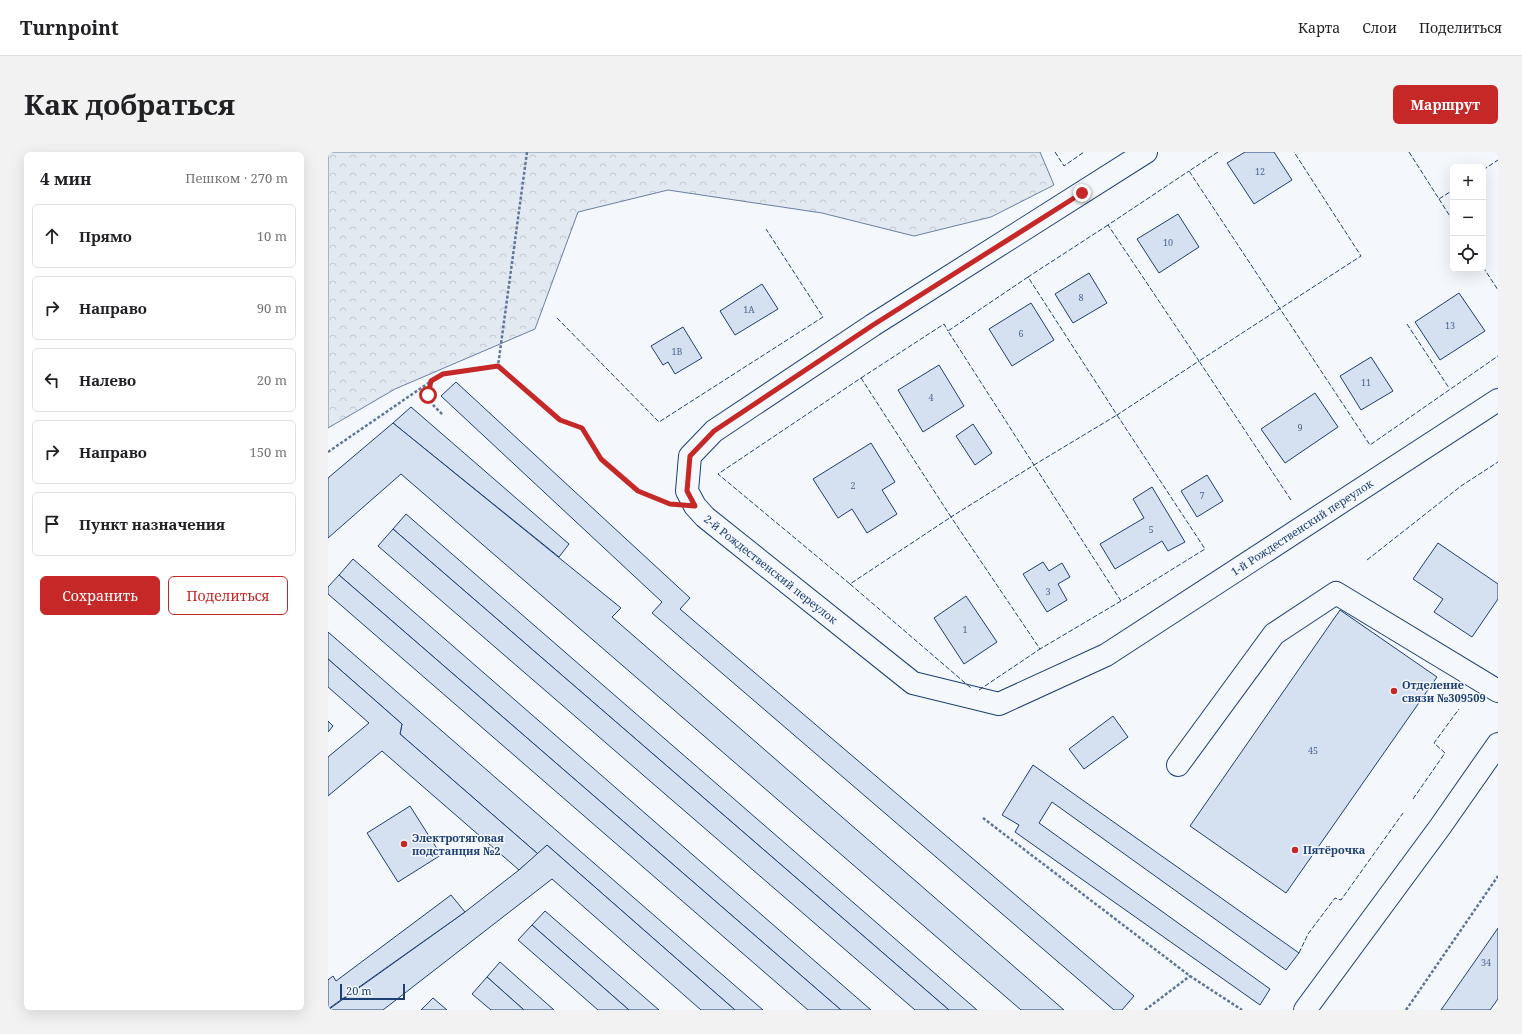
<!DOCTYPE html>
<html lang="ru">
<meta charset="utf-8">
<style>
:root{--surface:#fff;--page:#f2f2f2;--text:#202124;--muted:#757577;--line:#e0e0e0;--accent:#c62828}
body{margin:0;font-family:"Noto Serif",serif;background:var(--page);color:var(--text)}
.controls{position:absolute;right:12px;top:12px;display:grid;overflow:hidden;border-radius:6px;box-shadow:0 4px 16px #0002}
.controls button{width:36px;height:36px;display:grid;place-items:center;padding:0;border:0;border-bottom:1px solid var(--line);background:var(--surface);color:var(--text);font:20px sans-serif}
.scale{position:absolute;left:12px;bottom:10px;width:65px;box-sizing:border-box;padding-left:4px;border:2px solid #1d3f73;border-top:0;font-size:11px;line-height:14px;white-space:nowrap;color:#1d3f73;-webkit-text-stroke:3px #f4f7fb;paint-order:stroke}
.stop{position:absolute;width:12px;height:12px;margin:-9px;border:3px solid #c62828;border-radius:50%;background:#fff}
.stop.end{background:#c62828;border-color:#fff;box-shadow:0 1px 4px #0008}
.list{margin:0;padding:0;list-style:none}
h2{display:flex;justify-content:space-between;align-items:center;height:52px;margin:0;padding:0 16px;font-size:17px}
h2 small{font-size:13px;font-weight:400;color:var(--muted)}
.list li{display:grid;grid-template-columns:26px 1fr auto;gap:12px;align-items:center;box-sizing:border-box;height:64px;margin:0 8px 8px;padding:0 8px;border:1px solid var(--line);border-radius:6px}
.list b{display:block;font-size:15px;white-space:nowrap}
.list em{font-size:13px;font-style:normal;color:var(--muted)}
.actions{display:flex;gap:8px;padding:12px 16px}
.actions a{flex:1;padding:9px 0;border:1px solid var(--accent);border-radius:6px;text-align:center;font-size:14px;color:var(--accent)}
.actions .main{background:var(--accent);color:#fff}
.icon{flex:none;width:22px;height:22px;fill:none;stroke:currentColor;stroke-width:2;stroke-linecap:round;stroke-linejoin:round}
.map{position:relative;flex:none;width:1170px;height:858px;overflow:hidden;border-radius:6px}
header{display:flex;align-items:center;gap:24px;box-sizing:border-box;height:56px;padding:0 20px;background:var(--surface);border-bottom:1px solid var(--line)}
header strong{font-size:19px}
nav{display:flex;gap:22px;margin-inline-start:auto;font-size:14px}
.intro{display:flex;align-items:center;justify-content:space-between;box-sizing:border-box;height:96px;padding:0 24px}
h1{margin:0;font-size:28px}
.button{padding:10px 18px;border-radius:6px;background:var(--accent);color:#fff;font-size:14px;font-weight:700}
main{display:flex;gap:24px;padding:0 24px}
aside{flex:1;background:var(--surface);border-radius:6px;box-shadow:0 4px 16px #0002}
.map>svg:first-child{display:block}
</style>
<header>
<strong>Turnpoint</strong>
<nav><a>Карта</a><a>Слои</a><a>Поделиться</a></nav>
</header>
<div class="intro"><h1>Как добраться</h1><a class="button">Маршрут</a></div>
<main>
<aside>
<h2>4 мин<small>Пешком · 270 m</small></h2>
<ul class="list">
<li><svg class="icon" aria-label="ahead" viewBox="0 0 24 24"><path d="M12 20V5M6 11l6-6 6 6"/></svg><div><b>Прямо</b></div><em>10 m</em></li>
<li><svg class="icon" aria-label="right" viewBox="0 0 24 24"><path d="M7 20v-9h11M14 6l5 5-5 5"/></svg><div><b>Направо</b></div><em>90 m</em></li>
<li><svg class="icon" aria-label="left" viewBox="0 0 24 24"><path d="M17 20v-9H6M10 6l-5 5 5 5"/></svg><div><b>Налево</b></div><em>20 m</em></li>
<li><svg class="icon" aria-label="right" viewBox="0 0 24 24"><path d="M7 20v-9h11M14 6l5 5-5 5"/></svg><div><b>Направо</b></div><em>150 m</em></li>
<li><svg class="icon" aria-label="arrive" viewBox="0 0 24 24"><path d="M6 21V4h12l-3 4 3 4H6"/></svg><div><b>Пункт назначения</b></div></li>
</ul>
<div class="actions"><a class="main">Сохранить</a><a>Поделиться</a></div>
</aside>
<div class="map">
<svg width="1170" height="858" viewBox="0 0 1170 858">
<defs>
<pattern id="forest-crowns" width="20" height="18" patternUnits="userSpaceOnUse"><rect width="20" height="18" fill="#e3e9f0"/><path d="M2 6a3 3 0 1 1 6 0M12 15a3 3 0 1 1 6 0" fill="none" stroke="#c2c9d1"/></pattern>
</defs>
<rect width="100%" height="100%" fill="#f4f7fb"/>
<path fill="url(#forest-crowns)" stroke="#687fa3" d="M0 0H712L726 33 663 65 586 84 494 61 340 38 250 60 207 177 67 237 0 276Z"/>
<g fill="#d5e0f0" stroke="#1d3f73">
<path d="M917 0H946L964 28 926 52 899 11Z"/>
<path d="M850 62 871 95 831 121 809 87Z"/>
<path d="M761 121 779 151 745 171 727 142Z"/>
<path d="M434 132 450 157 407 183 392 159Z"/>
<path d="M1131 141 1157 179 1112 208 1087 170Z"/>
<path d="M703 151 726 188 684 214 661 177Z"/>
<path d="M355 175 374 206 347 222 340 210 335 213 323 194Z"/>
<path d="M1043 205 1065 239 1033 258 1012 224Z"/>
<path d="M611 213 636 254 595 280 570 238Z"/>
<path d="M128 230 362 446 352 457 806 844 794 858H786L324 461 334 450 113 244Z"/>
<path d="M987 241 1010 275 957 311 933 277Z"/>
<path d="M83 255 241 392 231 405 65 271Z"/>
<path d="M65 271 293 456 284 465 736 858H693L73 322 0 386V326Z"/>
<path d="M645 272 664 301 647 313 628 284Z"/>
<path d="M543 291 567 330 554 338 569 362 539 381 524 357 510 366 485 327Z"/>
<path d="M879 323 895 349 869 365 853 339Z"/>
<path d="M824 335 857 390 840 399 834 389 787 417 772 392 816 366 805 347Z"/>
<path d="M78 362 649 858H621L65 377Z"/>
<path d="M65 377 621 858H587L50 394Z"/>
<path d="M1110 391 1170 432V447L1144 485 1106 460 1115 447 1085 427Z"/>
<path d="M25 407 543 858H513L11 423Z"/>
<path d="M715 410 721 419 734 411 742 425 730 432 739 448 719 460 695 422Z"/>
<path d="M11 423 513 858H480L0 442V435Z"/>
<path d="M638 444 669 490 636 512 606 466Z"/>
<path d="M1012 458 1109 525 958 741 862 674Z"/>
<path d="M0 480 435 858H407L219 693 210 702 72 582 74 572 0 507Z"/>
<path d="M0 507 74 572 72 582 210 702 191 718 54 599 0 644V605L41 571 0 535Z"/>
<path d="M785 564 800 585 756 617 741 597Z"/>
<path d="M0 569 5 574 0 580Z"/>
<path d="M705 613 971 801 958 818 724 650 711 671 942 837 932 853 687 680 691 673 674 663Z"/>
<path d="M82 654 113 703 70 730 39 681Z"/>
<path d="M219 693 407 858H373L224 727 55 858H0L137 760 191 718Z"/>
<path d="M123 743 137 760 0 857V828L5 824 8 829Z"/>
<path d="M217 759 331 858H301L204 773Z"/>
<path d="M204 773 301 858H270L190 788Z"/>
<path d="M1170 776V847L1162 858H1113Z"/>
<path d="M172 810 226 858H196L159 825Z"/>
<path d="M159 825 196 858H163L144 842Z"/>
<path d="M105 846 119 858H93Z"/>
</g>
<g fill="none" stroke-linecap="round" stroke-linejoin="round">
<g stroke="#1d3f73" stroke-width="24">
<g id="minor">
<path id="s1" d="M818 0 545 173 386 279 362 304 359 339 367 354 377 365 585 531 671 552 778 503 1170 248"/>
<path d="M850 613 946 482 1008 441 1170 539"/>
<path d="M977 858 1112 675 1170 592"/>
</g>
</g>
<g stroke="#5e769c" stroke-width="2.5" stroke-dasharray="3 2" stroke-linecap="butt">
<path d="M199 0 170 214 232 268 254 276 273 307 310 339 341 352"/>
<path d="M103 230 99 243 106 254 115 263"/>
<path d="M0 300 115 221 170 214"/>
<path d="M655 666 862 824 914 858"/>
<path d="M817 858 862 824"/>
<path d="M1078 858 1170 724"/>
</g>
<use href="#minor" stroke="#f4f7fb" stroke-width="22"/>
<g stroke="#1d3f73" stroke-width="1" stroke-dasharray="5 2" stroke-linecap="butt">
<path d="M727 0 736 14 756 0"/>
<path d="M890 0 861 19 1042 293 1170 204"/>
<path d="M1081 0 1111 47 1125 38"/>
<path d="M1155 18 1170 8"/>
<path d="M1111 47 1125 69"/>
<path d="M780 73 700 125 789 263 871 209 780 73 861 19"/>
<path d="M1155 115 1170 138"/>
<path d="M700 125 620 179 706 313 623 365 712 497 793 449"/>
<path d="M229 166 331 270 495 165 438 77"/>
<path d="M1079 172 1121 236"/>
<path d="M533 226 623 365 522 432 390 322Z"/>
<path d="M533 226 616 172 620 179"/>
<path d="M789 263 877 397 793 449 706 313Z"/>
<path d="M963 348 871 209 1033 104 966 0"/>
<path d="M1039 408 1133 334 1170 310"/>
<path d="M522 432 643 536"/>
<path d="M651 538 712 497"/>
<path d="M1085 647 1117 601 1106 591 1131 557"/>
<path d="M971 801 980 782 1007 746 1013 748 1075 661"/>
</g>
</g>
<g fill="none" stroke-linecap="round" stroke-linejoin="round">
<path stroke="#c62828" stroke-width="5" d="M100 243 103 229 115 222 170 214 232 268 254 276 273 307 310 339 342 352 367 354 359 339 362 304 386 279 545 173 754 41"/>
</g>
<g fill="#c62828" stroke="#f4f7fb" stroke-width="1.5">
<circle cx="1066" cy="539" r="4"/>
<circle cx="76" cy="692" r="4"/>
<circle cx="967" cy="698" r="4"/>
</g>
<g text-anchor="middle" stroke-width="3" stroke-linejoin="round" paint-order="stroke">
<g font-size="9" fill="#4b6792">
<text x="932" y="23">12</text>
<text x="840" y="94">10</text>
<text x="753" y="149">8</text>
<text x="421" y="161">1А</text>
<text x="1122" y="177">13</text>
<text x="693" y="185">6</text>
<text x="349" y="203">1В</text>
<text x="1038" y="234">11</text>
<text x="603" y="249">4</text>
<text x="972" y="279">9</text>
<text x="525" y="337">2</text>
<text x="874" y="347">7</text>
<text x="823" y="381">5</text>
<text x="720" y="443">3</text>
<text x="637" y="481">1</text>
<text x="985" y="602">45</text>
<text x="1158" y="814">34</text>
</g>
<g font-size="11" fill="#1d3f73" stroke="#f4f7fb">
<text dy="4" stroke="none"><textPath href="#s1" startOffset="1322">1-й Рождественский переулок</textPath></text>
<text dy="4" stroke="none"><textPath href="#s1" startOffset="700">2-й Рождественский переулок</textPath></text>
</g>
<g font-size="11" font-weight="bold" fill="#1d3f73" stroke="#f4f7fb" text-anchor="start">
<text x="1074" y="537">Отделение<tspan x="1074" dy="13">связи №309509</tspan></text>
<text x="84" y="690">Электротяговая<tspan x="84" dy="13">подстанция №2</tspan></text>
<text x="975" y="702">Пятёрочка</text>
</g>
</g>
</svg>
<div class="controls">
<button>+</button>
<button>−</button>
<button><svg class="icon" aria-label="locate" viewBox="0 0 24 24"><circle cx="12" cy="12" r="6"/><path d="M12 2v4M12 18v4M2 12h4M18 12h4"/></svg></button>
</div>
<div class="scale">20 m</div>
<div class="stop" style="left:100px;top:243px"></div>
<div class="stop end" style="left:754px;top:41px"></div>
</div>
</main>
